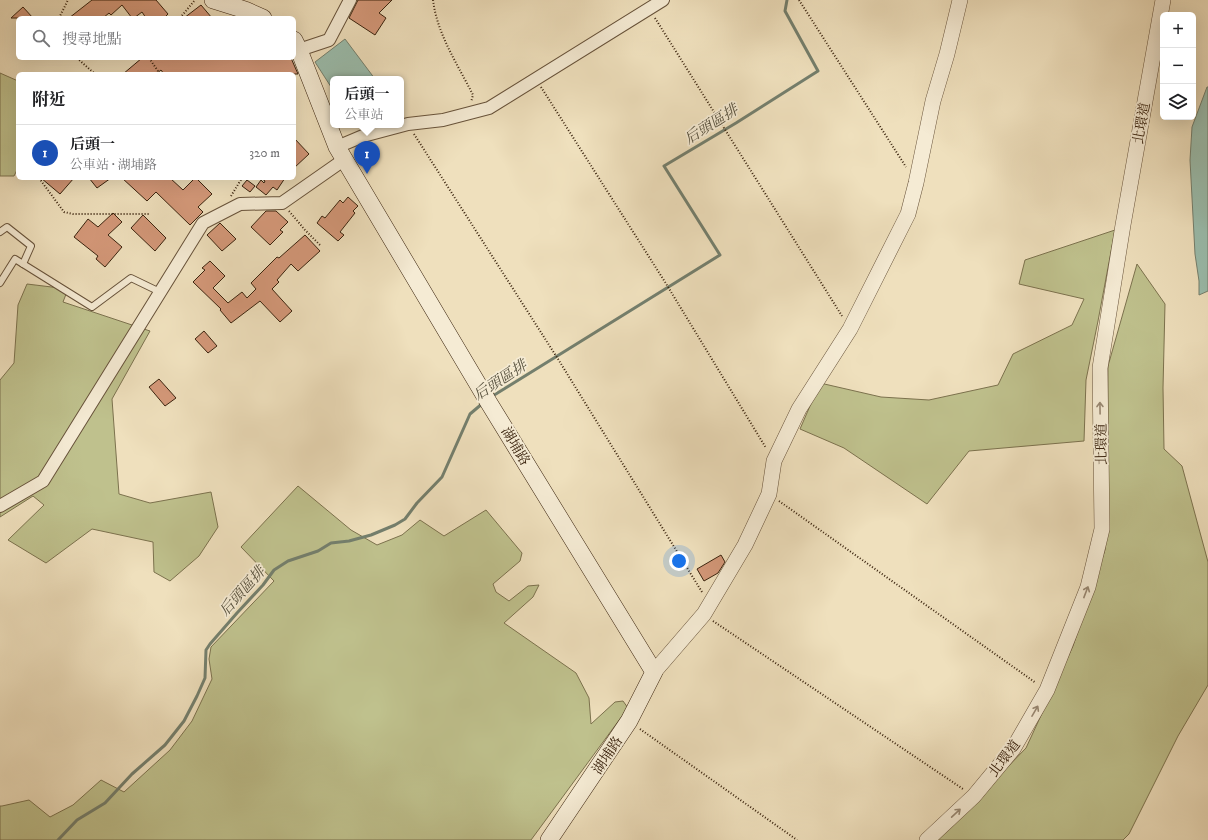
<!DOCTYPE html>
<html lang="zh-TW">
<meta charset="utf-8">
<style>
:root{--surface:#fff;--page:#f2f2f2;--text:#202124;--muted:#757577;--line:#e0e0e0;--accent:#8f2418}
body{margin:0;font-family:"IM FELL DW Pica","Noto Serif TC",serif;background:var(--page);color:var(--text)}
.controls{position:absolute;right:12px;top:12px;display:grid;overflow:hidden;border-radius:6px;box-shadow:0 4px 16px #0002}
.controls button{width:36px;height:36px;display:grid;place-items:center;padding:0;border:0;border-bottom:1px solid var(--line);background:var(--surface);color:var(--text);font:20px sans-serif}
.you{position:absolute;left:679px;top:561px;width:14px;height:14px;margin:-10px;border:3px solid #fff;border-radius:50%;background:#1a73e8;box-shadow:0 0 0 6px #1a73e833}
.badge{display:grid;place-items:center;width:26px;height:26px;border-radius:50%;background:var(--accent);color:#fff;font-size:13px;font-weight:700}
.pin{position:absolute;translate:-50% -33px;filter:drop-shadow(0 1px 2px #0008)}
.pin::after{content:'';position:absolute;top:21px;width:14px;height:12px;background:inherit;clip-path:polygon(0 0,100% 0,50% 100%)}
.popup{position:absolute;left:330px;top:76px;width:74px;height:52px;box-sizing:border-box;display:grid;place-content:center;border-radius:6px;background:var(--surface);filter:drop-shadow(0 1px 3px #0005);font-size:13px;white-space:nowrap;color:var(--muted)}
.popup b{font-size:15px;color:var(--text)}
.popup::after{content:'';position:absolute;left:50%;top:100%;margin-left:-8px;border:8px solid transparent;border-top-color:var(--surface)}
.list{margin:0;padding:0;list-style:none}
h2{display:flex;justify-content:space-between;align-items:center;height:52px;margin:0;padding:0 16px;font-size:17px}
h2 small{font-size:13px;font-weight:400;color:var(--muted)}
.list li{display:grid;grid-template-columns:26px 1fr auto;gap:12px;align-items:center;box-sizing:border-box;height:56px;padding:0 16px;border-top:1px solid var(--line)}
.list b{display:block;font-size:15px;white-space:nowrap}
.list p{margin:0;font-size:13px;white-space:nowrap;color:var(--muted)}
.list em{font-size:13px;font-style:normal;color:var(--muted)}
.icon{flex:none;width:22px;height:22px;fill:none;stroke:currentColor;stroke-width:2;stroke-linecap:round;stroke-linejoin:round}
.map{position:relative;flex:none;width:1208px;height:840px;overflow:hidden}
.search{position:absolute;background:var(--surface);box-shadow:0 4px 16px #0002;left:16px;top:16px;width:280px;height:44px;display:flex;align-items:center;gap:10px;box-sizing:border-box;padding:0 14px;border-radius:6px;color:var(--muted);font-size:15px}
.panel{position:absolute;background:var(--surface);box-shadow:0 4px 16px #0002;left:16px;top:72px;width:280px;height:108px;border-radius:6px}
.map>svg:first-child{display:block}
</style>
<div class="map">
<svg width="1208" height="840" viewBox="0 0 1208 840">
<rect width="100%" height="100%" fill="#efe0bd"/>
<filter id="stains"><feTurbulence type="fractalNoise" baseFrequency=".005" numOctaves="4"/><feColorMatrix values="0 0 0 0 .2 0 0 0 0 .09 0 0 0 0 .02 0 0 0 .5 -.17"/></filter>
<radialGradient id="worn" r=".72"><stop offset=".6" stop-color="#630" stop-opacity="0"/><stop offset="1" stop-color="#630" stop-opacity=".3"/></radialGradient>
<g fill="#bfc18d" stroke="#7c724e">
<path d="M0 73 18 81V168L14 176H0Z"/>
<path d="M1115 230 1098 321 1086 380 1084 441 969 451 927 504 844 448 800 429 820 383 881 397 929 400 998 385 1013 354 1072 325 1084 299 1019 284 1025 260Z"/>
<path d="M1137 264 1165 304 1163 388 1164 449 1182 466 1208 562V685L1178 736 1129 834 1123 840H937L1026 748 1073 646 1105 550 1107 509 1108 366Z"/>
<path d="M27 284 68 289 63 302 150 331 112 399 119 494 150 503 211 492 218 527 199 556 170 581 154 572 153 542 92 529 46 563 8 540 44 505 33 496 0 517V380L14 363 18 305Z"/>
<path d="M298 486 351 530 377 545 402 535 420 520 444 536 486 510 522 553 520 561 493 584 496 592 509 601 528 586 539 585 533 597 504 623 576 673 589 698 591 724 615 702 623 701 628 708 531 840H0V806H2L29 800 50 817 73 805 101 780 124 792 170 750 192 721 212 679 209 659 211 647 274 581 241 547Z"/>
</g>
<g fill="#9abdad" stroke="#747f6d">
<path d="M345 39 375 79H333V90L315 62Z"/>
<path d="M1207 87H1208V291L1199 295V281L1195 254 1190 160 1192 127Z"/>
</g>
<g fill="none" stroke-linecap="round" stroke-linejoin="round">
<g stroke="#747f6d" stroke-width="3">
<path d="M491 397 720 255 664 166 736 123 818 71 785 11 787 0"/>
<path d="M58 840 77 820 105 803 132 774 165 745 184 721 197 696 205 678 206 650 210 644 237 613 263 585 274 570 288 561 318 551 331 543 349 541 371 535 395 525 405 519 417 503 442 477 470 414 483 403"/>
</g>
</g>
<g fill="#d49879" stroke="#3a230e">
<path d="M92 0H156L168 14 164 18H146L142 12 134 18H132L122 5 111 15 109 13 103 18H69Z"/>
<path d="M358 0H392L379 13 386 18 375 35 349 18Z"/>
<path d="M201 5 212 18H184Z"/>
<path d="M23 7 33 18H11Z"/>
<path d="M142 58H291L298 74H164L161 70 156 74H123Z"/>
<path d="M294 138 309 154 294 168Z"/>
<path d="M41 178H74L60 194Z"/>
<path d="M89 178H111L97 188Z"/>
<path d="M122 178H170L183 190 195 178H196L212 194 198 207 203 212 190 225 156 192 147 201Z"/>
<path d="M261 178H285L277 190 273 187 266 195 256 187 261 180 264 183 265 181Z"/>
<path d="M247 180 255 186 250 192 242 186Z"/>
<path d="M348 197 358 206 353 211 355 213 340 232 344 235 338 241 317 223 322 216 325 218 340 200 343 203Z"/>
<path d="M266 211H276L288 222 280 230 283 232 270 245 251 227Z"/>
<path d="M113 213 122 222 108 235 122 247 105 267 96 259 98 256 74 237 88 219 98 227Z"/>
<path d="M143 215 166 238 155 251 131 228Z"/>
<path d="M220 223 236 239 222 251 207 235Z"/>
<path d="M305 235 320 251 298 271 291 264 277 280 279 282 272 289 292 311 280 322 260 301 231 323 220 310 221 309 193 282 205 270 202 268 210 261 225 276 213 288 228 303 242 292 247 298 256 289 251 283 277 257 279 258Z"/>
<path d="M204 331 217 346 208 353 195 339Z"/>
<path d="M159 379 176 398 165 406 149 387Z"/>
<path d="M721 555 725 562 718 573 704 581 697 569Z"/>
</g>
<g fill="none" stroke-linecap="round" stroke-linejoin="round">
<g stroke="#67523a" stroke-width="8">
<g id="service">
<path d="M0 232 7 227 31 246 23 264"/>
<path d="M0 283 15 259 92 307 131 278 160 292"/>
</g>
</g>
<g stroke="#67523a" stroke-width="14">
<g id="minor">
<path d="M299 50 329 40 350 0"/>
<path d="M337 147 363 136 408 124 443 120 489 108 663 0"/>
<path d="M0 506 43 481 203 223 240 204 282 203 345 159"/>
</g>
</g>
<g stroke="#67523a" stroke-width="16">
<g id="tertiary">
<path d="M654 672 704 614 745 545 769 494 774 461 799 409 850 329 908 214 916 183 933 101 947 54 960 0"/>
<path d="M927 840 974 796 1013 749 1047 690 1088 587 1102 529 1100 368 1123 225 1163 0"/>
</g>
</g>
<g stroke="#3a230e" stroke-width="18">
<g id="secondary">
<path d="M213 0 245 10 263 18"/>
<path d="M294 40 299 50 337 147 489 403 654 672 629 721 549 840"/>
</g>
</g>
<g stroke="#3a230e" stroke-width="2" stroke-dasharray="1 2" stroke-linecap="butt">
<path d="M433 0C437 34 458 65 473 95L471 102"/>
<path d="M799 0 906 167"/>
<path d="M59 18 68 0"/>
<path d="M180 18 195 0"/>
<path d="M655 18 842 316"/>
<path d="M77 58 95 74"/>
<path d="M149 58 160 74"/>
<path d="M541 87 665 282 766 448"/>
<path d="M414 134 558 359 702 592"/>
<path d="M39 178 64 212 73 214H149"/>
<path d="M231 196 242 178"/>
<path d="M289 211 305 230 320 245"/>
<path d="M779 501 1036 683"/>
<path d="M713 621 963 789"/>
<path d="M640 729 797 840"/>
</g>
<use href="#service" stroke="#f5ebd4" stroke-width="6"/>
<use href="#minor" stroke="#f5ebd4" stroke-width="12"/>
<use href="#tertiary" stroke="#f5ebd4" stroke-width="15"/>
<use href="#secondary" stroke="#f5ebd4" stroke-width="17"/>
</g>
<defs><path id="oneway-shaft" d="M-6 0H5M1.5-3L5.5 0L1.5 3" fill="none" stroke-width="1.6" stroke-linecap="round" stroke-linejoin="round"/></defs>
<g stroke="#988771">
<use href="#oneway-shaft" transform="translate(1100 408) rotate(-91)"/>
<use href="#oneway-shaft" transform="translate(1086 592) rotate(-69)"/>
<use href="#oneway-shaft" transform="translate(1035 711) rotate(-60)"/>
<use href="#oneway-shaft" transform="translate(956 813) rotate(-43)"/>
</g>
<g text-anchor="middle" stroke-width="3.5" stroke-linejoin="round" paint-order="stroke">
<g font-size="14" fill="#3a230e" stroke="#f5ebd4">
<text transform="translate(1141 123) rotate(-80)" y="5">北環道</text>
<text transform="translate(1101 444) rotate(-91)" y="5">北環道</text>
<text transform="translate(516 446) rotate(59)" y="5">湖埔路</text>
<text transform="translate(607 755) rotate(-56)" y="5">湖埔路</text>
<text transform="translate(1004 758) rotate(-53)" y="5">北環道</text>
</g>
<g font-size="15" font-style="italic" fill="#57513e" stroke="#f5ebd4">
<text transform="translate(711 124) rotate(-32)" y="5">后頭區排</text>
<text transform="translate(500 380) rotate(-33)" y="5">后頭區排</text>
<text transform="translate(242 591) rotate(-48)" y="5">后頭區排</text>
</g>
</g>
<rect width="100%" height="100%" filter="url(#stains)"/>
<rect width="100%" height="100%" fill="url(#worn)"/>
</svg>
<div class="controls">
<button>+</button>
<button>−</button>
<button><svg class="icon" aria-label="layers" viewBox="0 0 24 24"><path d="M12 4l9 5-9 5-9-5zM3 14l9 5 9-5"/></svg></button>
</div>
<div class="you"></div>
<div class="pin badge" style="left:367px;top:174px;background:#1a4fb4">1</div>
<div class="popup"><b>后頭一</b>公車站</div>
<div class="search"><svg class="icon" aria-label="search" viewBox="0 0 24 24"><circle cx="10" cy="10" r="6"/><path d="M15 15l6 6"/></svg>搜尋地點</div>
<section class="panel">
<h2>附近<small></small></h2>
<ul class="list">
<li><span class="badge" style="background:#1a4fb4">1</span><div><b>后頭一</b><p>公車站 · 湖埔路</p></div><em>320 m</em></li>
</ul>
</section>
</div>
